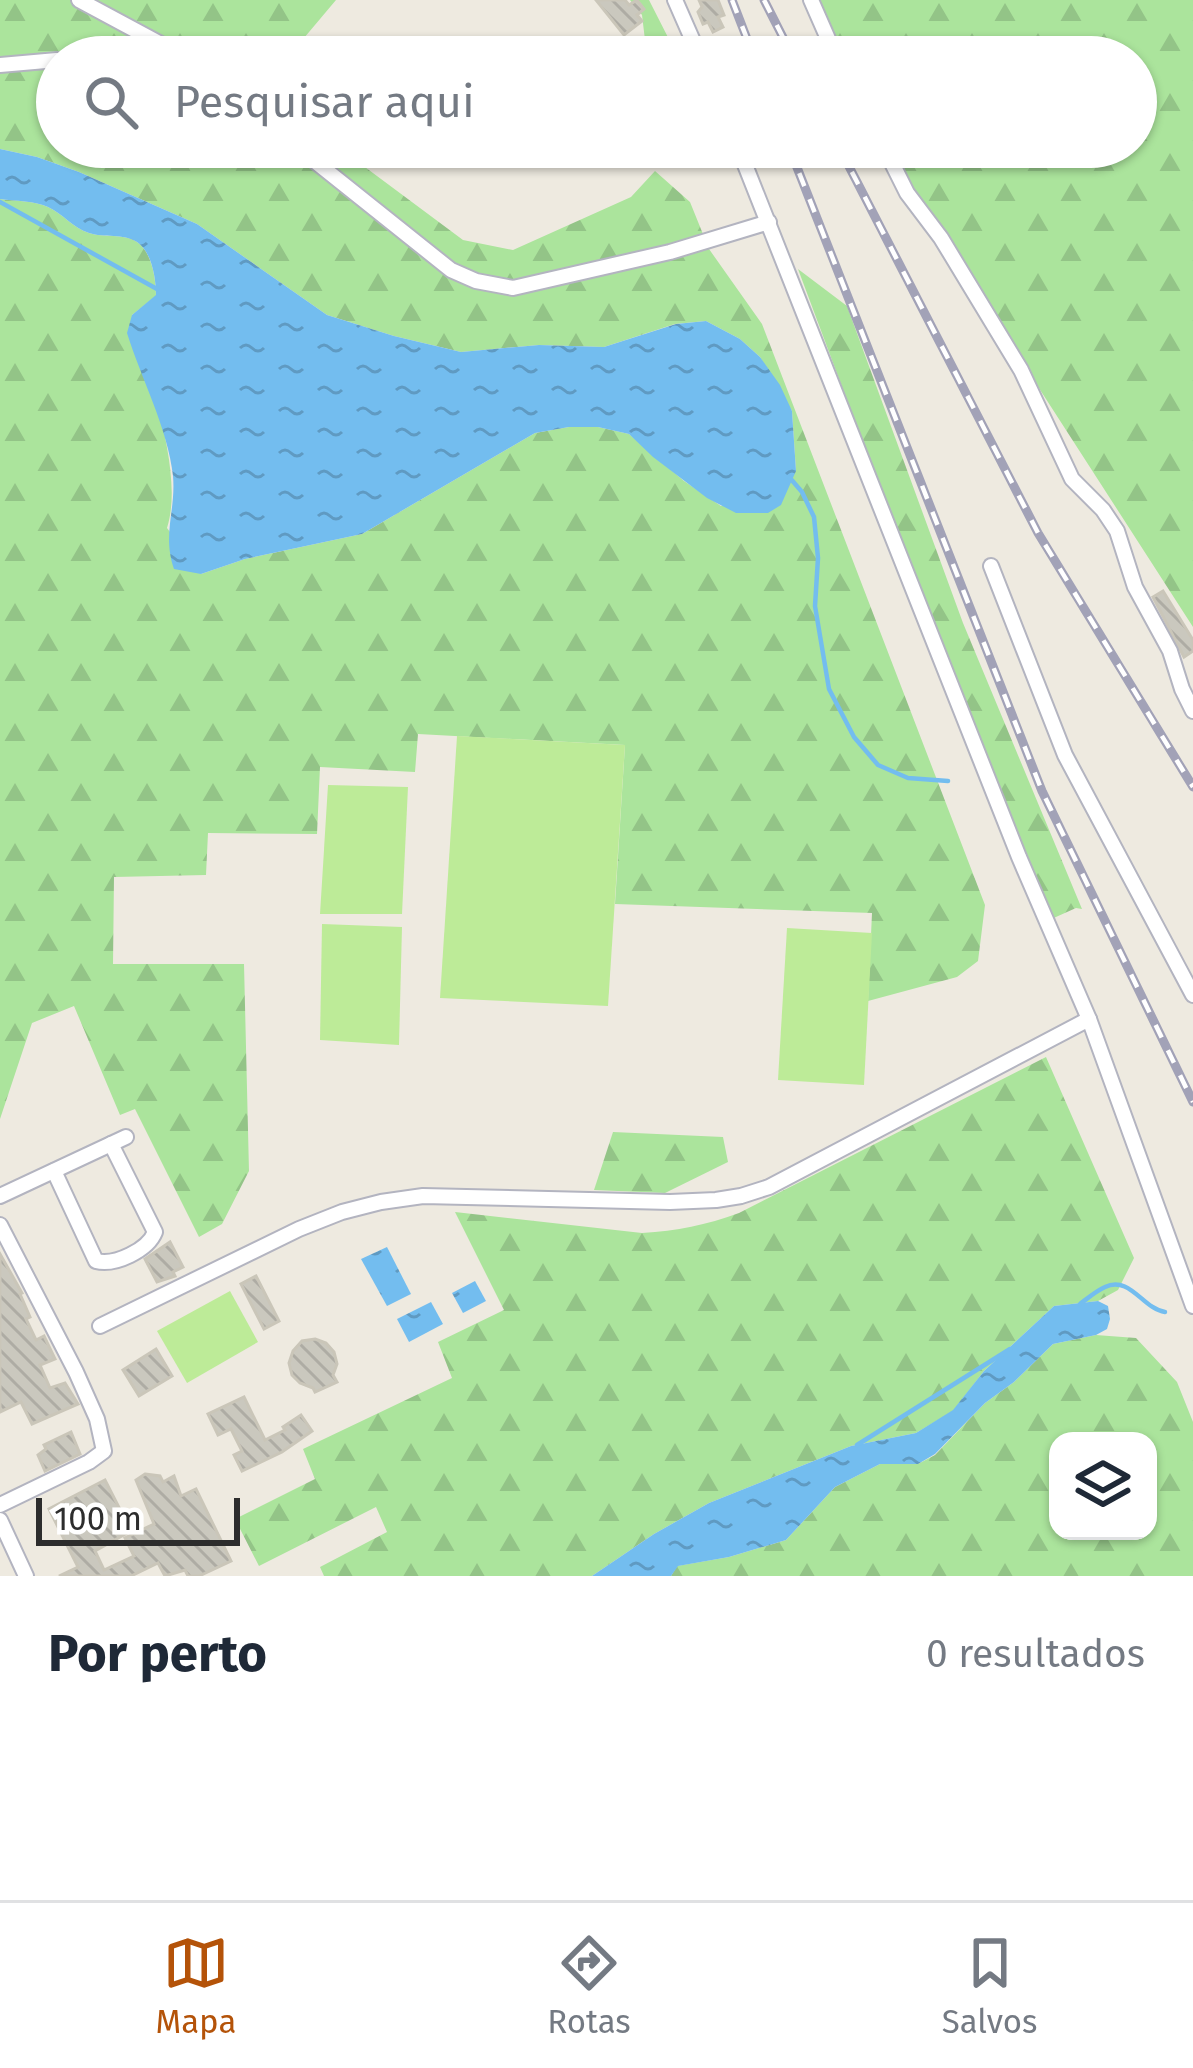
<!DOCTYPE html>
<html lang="pt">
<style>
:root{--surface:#fff;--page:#f2f2f3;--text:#1f2937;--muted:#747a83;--line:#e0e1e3;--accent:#b45309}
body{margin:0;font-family:"Fira Sans",sans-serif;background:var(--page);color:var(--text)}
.controls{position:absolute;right:36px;bottom:36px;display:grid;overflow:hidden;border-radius:24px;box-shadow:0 3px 9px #0004}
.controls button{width:108px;height:108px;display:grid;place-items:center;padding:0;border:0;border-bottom:3px solid var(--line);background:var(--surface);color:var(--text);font:60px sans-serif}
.scale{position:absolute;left:36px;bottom:30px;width:204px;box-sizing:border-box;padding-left:12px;border:6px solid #2d2d2d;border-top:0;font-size:33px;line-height:42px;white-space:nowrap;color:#2d2d2d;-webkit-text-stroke:9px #fff;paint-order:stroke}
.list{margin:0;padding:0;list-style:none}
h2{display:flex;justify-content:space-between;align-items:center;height:156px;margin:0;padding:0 48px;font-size:51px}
h2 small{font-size:39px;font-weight:400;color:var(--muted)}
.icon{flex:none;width:66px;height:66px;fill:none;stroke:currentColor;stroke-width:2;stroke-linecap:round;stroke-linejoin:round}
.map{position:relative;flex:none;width:1193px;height:1576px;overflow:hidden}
.search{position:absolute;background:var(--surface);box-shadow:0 3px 9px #0004;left:36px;right:36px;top:36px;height:132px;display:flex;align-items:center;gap:30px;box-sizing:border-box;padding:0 42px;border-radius:66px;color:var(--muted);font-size:45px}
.sheet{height:324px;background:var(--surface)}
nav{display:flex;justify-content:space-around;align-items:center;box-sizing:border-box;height:168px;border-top:3px solid var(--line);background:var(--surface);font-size:33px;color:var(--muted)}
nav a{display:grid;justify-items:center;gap:6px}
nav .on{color:var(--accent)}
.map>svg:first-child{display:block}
</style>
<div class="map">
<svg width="1193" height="1576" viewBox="0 0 1193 1576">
<defs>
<pattern id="forest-firs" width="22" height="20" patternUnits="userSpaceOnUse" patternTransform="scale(3)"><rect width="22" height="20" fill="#abe49c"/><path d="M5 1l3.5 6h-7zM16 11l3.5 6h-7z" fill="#93c487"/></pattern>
<pattern id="water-ripples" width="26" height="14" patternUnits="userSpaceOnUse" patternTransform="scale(3)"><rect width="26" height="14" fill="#73bdef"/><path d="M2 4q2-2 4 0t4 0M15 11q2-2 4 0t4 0" fill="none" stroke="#5f9ac2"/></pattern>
<pattern id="building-back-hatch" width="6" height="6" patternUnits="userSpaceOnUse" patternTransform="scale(3)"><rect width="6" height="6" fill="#cac8be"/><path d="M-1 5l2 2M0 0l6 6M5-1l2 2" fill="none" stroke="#aeaca4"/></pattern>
</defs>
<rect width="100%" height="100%" fill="#eeeae0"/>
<g fill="url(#forest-firs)" fill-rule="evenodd">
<path d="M0 0H336L288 57H57V147H338L463 240 513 250 631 197 655 171 690 202 709 249 762 324 985 905 978 961 957 977 868 1001 872 913 615 904 625 745 418 734 415 772 320 767 317 834 208 833 206 875 114 877 113 964H244L249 1171 222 1224 199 1237 135 1109 120 1115 74 1006 32 1023 0 1119V199C15 201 35 201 48 207 62 213 73 228 89 233 104 238 123 233 137 242 152 252 156 279 156 296L132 315C147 373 185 472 167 528L201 574 245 559 362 534 535 433 569 427H598L629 434 684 481 721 506 796 471 792 411 760 357 740 339 706 321 675 324 604 347 539 345 461 352 394 336 327 315 197 224 79 172 37 157 0 149Z"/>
<path d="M630 0H649L678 57H647L642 15Z"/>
<path d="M808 0H1193V627L899 171 886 147H1136V57H838Z"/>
<path d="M798 269 847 306 963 623 1082 909 1076 908 1047 921 947 668Z"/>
<path d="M1046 1057 1134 1258 1118 1290 1098 1301 1054 1306 984 1371 953 1411 916 1433 851 1446 709 1503 654 1534 592 1576H324L320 1567 387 1532 376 1507 259 1566 235 1519 315 1479 303 1449 452 1378 438 1342 504 1310 455 1212 642 1233C677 1231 706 1225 739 1213Z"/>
<path d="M613 1132 723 1137 728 1162 665 1193 594 1190Z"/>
<path d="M1096 1335 1136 1338 1177 1382 1193 1422V1576H671L677 1566 729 1557 786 1540 835 1487 880 1464H918L935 1455 985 1403 1014 1382 1053 1344ZM1058 1441H1148V1531H1058Z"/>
</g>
<g fill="#bdeb98">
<path d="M457 736 625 745 608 1006 440 998Z"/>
<path d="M328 785 408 787 402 914H320Z"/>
<path d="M322 924 402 927 399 1045 320 1040Z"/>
<path d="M787 928 872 933 864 1085 778 1080Z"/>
<path d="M230 1291 258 1342 187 1383 157 1331Z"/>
</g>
<g fill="url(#water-ripples)">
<path d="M0 149 37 157 79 172 197 224 327 315 394 336 461 352 539 345 604 347 676 324 706 321 740 339 760 357 780 385 792 411 796 471 781 505 768 513H736L707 498 653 457 629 434 598 427H569L535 433 362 534 245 559 201 574 174 569C162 534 176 511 173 476 168 429 141 378 127 333L132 315 156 295C156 279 152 252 137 242 123 233 104 238 89 233 73 228 62 213 48 207 35 201 15 201 0 199Z"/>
<path d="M387 1247 411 1294 387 1306 361 1259Z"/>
<path d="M475 1281 486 1301 463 1313 452 1293Z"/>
<path d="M1098 1301 1108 1306 1110 1319 1107 1329 1096 1335 1053 1344 1014 1382 985 1403 935 1454 918 1464H880L835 1487 786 1540 729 1557 678 1566 671 1576H592L654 1534 709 1503 851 1446 916 1433 953 1410 984 1371 1054 1306Z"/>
<path d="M431 1302 443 1324 409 1342 397 1319Z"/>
</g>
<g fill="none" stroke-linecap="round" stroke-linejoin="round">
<g stroke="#73bdef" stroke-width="4.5">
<path d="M0 202 157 289"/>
<path d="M790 478 802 492 814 517 818 558 815 606 829 689 854 737 878 765 908 778 948 781"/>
<path d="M1080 1304C1088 1298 1096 1291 1105 1287 1130 1275 1143 1309 1165 1312"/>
<path d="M857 1445 1010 1349"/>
</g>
</g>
<g fill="url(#building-back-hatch)" stroke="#cac6b9" stroke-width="3">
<path d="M596 0H625L629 5 637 0 644 9 637 15 642 21 624 35Z"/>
<path d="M699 0H718L724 15 718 17 723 27 713 32 708 22 703 24 698 12 702 7Z"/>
<path d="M528 147H551L549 160 543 164H535L529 159Z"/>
<path d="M1163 591 1193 640V651L1184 657 1153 597Z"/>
<path d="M170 1242 183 1267 173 1272 175 1276 157 1282 145 1259Z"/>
<path d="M0 1254 22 1293 20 1294 30 1317 26 1319 36 1340 44 1336 55 1359 40 1365 50 1388 65 1383 78 1404 32 1424 21 1402 0 1412Z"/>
<path d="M256 1276 279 1321 264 1329 241 1284Z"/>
<path d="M315 1339 326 1343 334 1352 337 1364 333 1375 337 1382 315 1392 313 1388 300 1383 292 1375 289 1363 293 1351 302 1341Z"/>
<path d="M156 1349 172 1376 139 1396 123 1370Z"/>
<path d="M244 1397 265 1440 285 1430 283 1427 301 1415 312 1431 282 1452 242 1471 234 1455 242 1451 231 1429 218 1435 208 1414Z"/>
<path d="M71 1432 80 1454 45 1471 38 1455 46 1449 44 1445Z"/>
<path d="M145 1474 160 1476 163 1482 174 1476 181 1496 196 1489 231 1561 199 1576H188L185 1570 165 1576 158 1563 131 1576H59L78 1567 49 1509 105 1480 131 1531 95 1551 104 1570 134 1556 125 1538 154 1524 136 1480Z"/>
</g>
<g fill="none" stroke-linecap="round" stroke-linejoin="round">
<g stroke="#b3b4c0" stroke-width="18">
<g id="minor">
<path d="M79 0 185 57"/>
<path d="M675 0 700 57"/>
<path d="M811 0 836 57"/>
<path d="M115 57 182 55"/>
<path d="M0 65 57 60"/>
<path d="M297 147 451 270 476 281 513 288 670 252 769 222"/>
<path d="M738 147 1019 857 1089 1019 1193 1306"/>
<path d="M884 147 907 193 941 238 1021 370 1072 479 1103 510 1117 531 1135 587 1170 651 1182 689 1193 711"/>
<path d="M991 566 1065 755 1193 995"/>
<path d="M54 1171 96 1261C115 1266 148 1250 155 1232L111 1144"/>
<path d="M0 1196 126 1137"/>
<path d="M0 1225 76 1372 97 1419 104 1451 89 1462 0 1505"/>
<path d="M100 1326 299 1229 342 1212 381 1202 423 1196 670 1202 716 1200 741 1196 769 1187 1089 1019"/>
<path d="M0 1520 26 1576"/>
</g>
</g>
<use href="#minor" stroke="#fff" stroke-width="14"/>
<g stroke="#a2a2b7" stroke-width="9">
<g id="rail">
<path d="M732 0 754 57"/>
<path d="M764 0 793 57"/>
<path d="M789 147 1042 791 1193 1102"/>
<path d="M839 147 1038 533 1193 787"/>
</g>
</g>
<use href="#rail" stroke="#fff" stroke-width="4.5" stroke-dasharray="14" stroke-linecap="butt"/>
</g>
</svg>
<div class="controls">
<button><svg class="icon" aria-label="layers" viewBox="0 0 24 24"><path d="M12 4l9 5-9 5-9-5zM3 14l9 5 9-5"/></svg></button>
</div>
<div class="scale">100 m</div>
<div class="search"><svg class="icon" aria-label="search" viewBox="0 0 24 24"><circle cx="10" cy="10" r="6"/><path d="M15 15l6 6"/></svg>Pesquisar aqui</div>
</div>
<section class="sheet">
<h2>Por perto<small>0 resultados</small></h2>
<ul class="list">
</ul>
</section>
<nav>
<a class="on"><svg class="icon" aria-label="map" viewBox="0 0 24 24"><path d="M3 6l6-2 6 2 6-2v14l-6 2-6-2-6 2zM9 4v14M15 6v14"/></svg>Mapa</a>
<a><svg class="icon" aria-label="directions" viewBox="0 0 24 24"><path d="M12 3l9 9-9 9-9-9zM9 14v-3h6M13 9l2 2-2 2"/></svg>Rotas</a>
<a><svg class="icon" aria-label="saved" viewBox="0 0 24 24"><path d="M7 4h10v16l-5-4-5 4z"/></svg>Salvos</a>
</nav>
